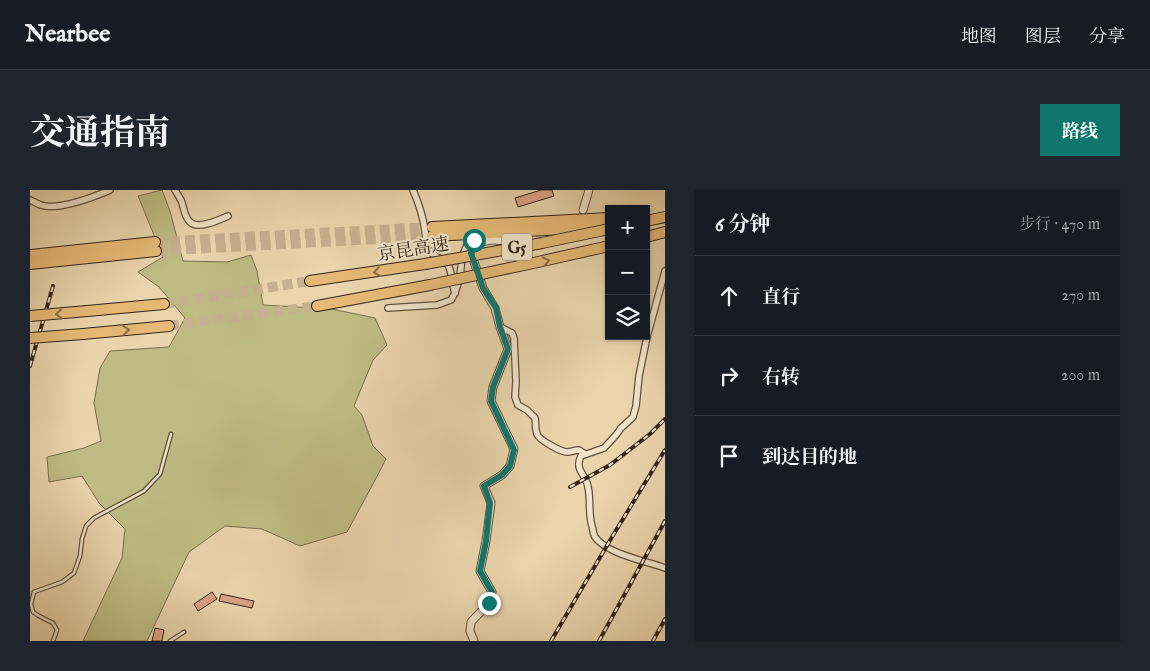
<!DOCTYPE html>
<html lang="zh">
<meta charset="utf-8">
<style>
:root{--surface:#171b24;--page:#20242c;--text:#f1f3f6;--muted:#9ea1a6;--line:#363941;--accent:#0f766e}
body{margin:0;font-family:"IM FELL English","Noto Serif SC",serif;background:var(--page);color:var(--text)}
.controls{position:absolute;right:15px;top:15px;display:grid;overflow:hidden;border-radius:0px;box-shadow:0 1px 4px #0004}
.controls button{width:45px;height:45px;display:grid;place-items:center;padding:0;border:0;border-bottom:1px solid var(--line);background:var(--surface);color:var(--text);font:25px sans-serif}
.stop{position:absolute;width:15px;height:15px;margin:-11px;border:4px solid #0f766e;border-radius:50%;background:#fff}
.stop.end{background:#0f766e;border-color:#fff;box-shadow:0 1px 5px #0008}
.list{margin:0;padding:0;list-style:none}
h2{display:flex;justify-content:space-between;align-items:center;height:65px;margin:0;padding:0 20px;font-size:21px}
h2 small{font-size:16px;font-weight:400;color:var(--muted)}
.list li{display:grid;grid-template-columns:32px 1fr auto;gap:15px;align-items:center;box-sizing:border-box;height:80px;padding:0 20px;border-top:1px solid var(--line)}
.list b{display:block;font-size:19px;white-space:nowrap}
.list em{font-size:16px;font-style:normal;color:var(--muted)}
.icon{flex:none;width:28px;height:28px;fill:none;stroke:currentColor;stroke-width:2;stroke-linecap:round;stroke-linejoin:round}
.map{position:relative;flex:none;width:635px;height:451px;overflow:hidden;border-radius:0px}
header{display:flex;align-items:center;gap:30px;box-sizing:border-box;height:70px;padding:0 25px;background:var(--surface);border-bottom:1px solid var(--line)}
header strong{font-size:24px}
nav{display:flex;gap:28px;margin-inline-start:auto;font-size:18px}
.intro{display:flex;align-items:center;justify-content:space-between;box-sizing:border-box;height:120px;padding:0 30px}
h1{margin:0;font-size:35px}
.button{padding:12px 22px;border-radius:0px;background:var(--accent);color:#fff;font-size:18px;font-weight:700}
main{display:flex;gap:30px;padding:0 30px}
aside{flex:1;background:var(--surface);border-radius:0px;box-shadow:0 1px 4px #0004}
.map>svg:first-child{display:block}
</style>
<header>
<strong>Nearbee</strong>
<nav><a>地图</a><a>图层</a><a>分享</a></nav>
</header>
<div class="intro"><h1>交通指南</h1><a class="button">路线</a></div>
<main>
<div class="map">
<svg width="635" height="451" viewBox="0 0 635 451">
<rect width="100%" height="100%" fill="#ead5ad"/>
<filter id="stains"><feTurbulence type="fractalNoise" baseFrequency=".004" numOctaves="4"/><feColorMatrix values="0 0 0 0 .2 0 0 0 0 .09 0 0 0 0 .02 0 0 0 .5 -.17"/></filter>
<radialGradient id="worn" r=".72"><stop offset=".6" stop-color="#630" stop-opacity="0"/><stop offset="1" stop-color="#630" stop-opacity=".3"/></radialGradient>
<path fill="#bfbb84" stroke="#7a6f4f" d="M132 0 140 21 153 71 197 72 221 65 227 81 233 115 302 119 345 128 357 155 343 170 324 216 332 225 343 256 356 269 343 294 317 342 270 356 232 339 195 336 159 362 117 451H53L92 368 95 339 69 313 52 286 19 292 17 267 54 258 71 251 64 213 70 178 80 161 139 157 155 128 129 97 108 82 133 67 108 6Z"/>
<g fill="#dba386" stroke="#34231a">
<path d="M511 0H522L524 6 488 17 485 8Z"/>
<path d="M182 402 187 409 168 421 164 414Z"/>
<path d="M191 404 224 411 222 418 189 411Z"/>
<path d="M125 438 134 440 132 451H122Z"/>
</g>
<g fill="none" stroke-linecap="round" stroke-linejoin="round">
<g stroke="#c6b190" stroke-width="10" stroke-dasharray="10 5" stroke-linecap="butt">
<path d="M125 52 402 37"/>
<path d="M126 61 402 46"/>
<path d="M134 114 280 91"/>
<path d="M139 136 287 116"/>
</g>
<g stroke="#62503f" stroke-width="5">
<g id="service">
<path d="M23 451 27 440 23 433 9 426 3 422 1 414 4 402 32 392 44 383 50 366 52 349 56 336 64 328 114 301 130 284 141 244"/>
<path d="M140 451 154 442"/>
</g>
</g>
<g stroke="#62503f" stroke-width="8">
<g id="minor">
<path d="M145 0C147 3 149 7 151 10 154 17 154 27 160 32 168 40 189 30 198 26"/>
<path d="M383 0C389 14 393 26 395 41 396 46 395 52 397 56 400 67 414 67 419 77 422 84 422 95 425 103"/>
<path d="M0 10C3 11 7 14 11 15 27 21 64 7 80 0"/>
<path d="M635 81 617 147 609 186 606 216 603 227 591 238 586 245 574 258 551 266C544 280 556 284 558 297 561 310 558 323 562 336 563 339 563 344 565 347 577 364 616 371 635 378"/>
<path d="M358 118 407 115 421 110 425 103 430 87 432 67 437 55 444 50 451 52"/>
<path d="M470 137 482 143 484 148 486 191 485 207 488 215 497 220 505 228C506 233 505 239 507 244 509 250 531 262 537 262 541 262 545 260 549 260L555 264"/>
</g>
</g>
<g stroke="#62503f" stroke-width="9">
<g id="tertiary">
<path d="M553 20 559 0"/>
<path d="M444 451 440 441 441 432 459 413 462 402 450 381 456 351 461 313 454 296 472 285 480 276 484 259 461 211 463 197 478 159 470 137 465 118 453 98 441 63 451 52 461 50 500 52"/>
</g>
</g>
<g stroke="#34231a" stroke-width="12">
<g id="motorway">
<path d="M616 31 635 27"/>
<path d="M402 37 579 28"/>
<path d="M402 46 574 37"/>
<path d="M616 47 635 42"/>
<path d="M0 65 125 52"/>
<path d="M0 74 126 61"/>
<path d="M280 91 395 74"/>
<path d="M287 116 400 95"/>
<path d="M57 121 134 114"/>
<path d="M53 144 139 136"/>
</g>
</g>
<use href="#service" stroke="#f1e4ca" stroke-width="2.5"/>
<use href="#minor" stroke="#f1e4ca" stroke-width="5.5"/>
<use href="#tertiary" stroke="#f1e4ca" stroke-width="7"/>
<use href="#motorway" stroke="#e5ba76" stroke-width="10"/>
<g stroke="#34231a" stroke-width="4">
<g id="rail">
<path d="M0 176 23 96"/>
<path d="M540 297 580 275 620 244 635 229"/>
<path d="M521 451 582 347 635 260"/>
<path d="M569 451 635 331"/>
<path d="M623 451 635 429"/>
</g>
</g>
<use href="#rail" stroke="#f1e4ca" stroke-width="2" stroke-dasharray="5.5" stroke-linecap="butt"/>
<g stroke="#34231a" stroke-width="12" stroke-linecap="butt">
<g id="motorway-bridge">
<path d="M395 74 512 53 579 39"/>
<path d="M400 95 508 72 579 56"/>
<path d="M0 126 57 121"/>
<path d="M0 148 53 144"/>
</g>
</g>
<use href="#motorway-bridge" stroke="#e5ba76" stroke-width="10"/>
</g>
<defs><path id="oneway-chevron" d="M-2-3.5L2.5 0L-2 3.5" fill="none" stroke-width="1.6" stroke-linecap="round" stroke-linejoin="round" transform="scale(1.25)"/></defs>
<g stroke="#8c6e48">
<use href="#oneway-chevron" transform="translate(516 71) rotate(-13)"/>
<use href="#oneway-chevron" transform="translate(347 82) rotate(172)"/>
<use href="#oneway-chevron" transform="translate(29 124) rotate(175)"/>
<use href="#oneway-chevron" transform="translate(96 140) rotate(-5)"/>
</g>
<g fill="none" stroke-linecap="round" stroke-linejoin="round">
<path stroke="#0f766e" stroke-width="6" d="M444 50 451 52 441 63 453 98 466 118 470 137 478 159 463 197 461 211 484 260 480 276 472 285 454 296 460 313 456 351 450 381 462 402 459 413"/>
</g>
<g text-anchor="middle" stroke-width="4" stroke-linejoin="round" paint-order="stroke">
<rect fill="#f1e4ca" stroke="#6d5d4f" stroke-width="1" x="472" y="43.5" width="30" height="27" rx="4"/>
<g font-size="16" font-weight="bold" fill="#34231a">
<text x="487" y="63">G5</text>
</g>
<g font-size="18" fill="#34231a" stroke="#f1e4ca">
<text transform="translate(383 59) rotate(-9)" y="6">京昆高速</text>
</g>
</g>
<rect width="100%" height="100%" filter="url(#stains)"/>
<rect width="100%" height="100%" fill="url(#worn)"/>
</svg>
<div class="controls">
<button>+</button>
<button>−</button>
<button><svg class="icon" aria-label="layers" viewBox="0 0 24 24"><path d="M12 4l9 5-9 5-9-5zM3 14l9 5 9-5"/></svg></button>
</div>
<div class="stop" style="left:444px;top:50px"></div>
<div class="stop end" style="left:459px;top:413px"></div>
</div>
<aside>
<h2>6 分钟<small>步行 · 470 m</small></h2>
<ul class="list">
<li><svg class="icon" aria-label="ahead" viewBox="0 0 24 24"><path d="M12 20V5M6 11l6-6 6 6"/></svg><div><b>直行</b></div><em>270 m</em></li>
<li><svg class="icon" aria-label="right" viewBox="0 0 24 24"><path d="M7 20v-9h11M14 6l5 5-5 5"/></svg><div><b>右转</b></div><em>200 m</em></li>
<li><svg class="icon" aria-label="arrive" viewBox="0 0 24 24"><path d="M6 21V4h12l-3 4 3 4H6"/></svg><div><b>到达目的地</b></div></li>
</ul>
</aside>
</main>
